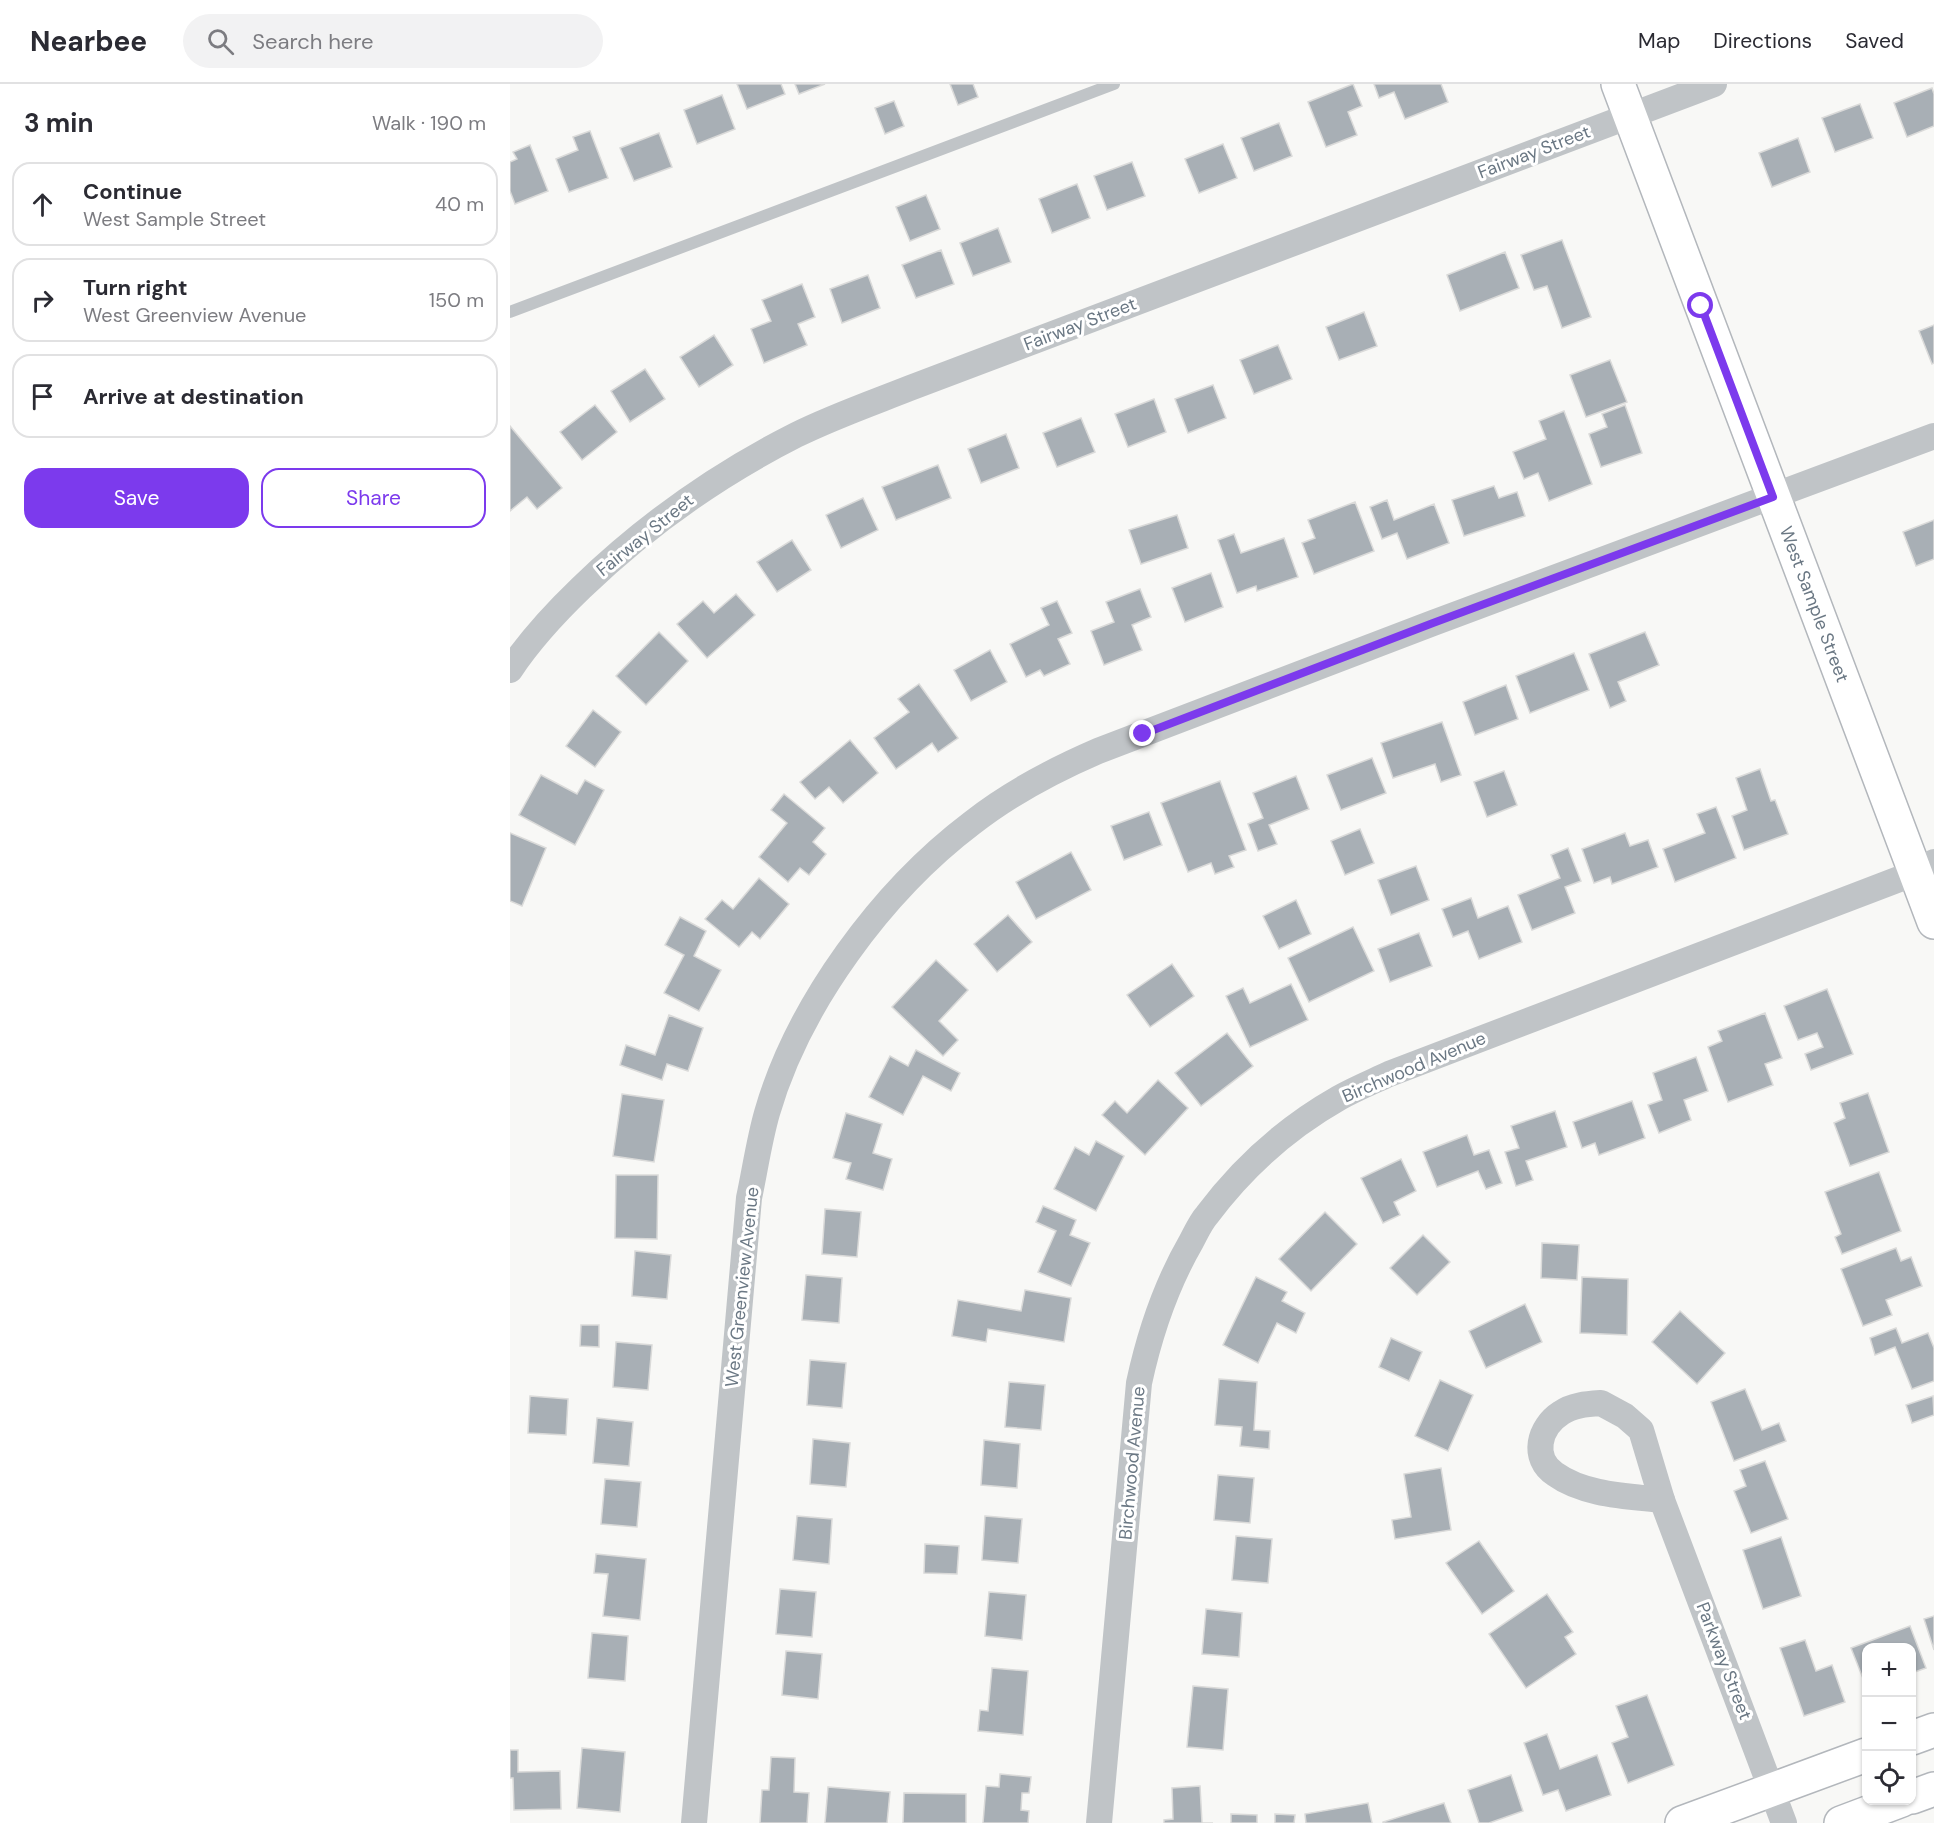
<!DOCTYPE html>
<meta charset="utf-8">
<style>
:root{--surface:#fff;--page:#f2f2f3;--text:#2b2b33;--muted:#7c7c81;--line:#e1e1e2;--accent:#7c3aed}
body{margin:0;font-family:"DM Sans",sans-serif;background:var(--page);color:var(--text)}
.controls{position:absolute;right:18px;bottom:18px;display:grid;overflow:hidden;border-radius:12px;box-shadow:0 2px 4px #0004}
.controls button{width:54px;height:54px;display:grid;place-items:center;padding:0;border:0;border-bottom:2px solid var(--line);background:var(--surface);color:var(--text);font:30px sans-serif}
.stop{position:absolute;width:18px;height:18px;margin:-14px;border:4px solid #7c3aed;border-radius:50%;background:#fff}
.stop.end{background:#7c3aed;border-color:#fff;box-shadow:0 2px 6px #0008}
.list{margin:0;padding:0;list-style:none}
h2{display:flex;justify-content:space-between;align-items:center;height:78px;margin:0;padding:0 24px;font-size:26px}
h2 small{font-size:20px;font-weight:400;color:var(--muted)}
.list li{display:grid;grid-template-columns:39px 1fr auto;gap:18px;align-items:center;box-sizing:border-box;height:84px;margin:0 12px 12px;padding:0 12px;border:2px solid var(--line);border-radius:18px}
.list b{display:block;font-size:22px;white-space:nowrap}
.list p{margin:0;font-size:20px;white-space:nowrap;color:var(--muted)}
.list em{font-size:20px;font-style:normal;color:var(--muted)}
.actions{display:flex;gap:12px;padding:18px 24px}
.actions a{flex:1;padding:14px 0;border:2px solid var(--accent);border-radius:18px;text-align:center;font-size:21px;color:var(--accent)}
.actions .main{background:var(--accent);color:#fff}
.icon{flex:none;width:33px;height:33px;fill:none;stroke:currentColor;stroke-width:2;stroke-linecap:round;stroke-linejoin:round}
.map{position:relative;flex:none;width:1424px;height:1739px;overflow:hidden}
header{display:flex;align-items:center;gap:36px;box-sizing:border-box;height:84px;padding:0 30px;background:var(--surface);border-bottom:2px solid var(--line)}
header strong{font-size:28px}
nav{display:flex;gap:33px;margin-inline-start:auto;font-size:21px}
.search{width:420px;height:54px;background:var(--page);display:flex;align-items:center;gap:15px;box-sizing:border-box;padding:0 21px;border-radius:33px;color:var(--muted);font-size:22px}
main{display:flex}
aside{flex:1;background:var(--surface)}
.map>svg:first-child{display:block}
</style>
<header>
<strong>Nearbee</strong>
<div class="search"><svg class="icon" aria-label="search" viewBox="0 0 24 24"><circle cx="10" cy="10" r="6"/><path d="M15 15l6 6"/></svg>Search here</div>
<nav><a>Map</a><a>Directions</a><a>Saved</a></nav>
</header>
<main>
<aside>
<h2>3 min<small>Walk · 190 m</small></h2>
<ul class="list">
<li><svg class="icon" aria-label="ahead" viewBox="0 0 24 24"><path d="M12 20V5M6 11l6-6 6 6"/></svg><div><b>Continue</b><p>West Sample Street</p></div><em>40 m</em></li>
<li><svg class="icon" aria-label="right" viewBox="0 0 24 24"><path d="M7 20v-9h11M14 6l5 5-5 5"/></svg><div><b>Turn right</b><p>West Greenview Avenue</p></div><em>150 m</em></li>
<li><svg class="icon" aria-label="arrive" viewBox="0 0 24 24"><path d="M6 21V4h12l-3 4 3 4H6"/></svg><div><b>Arrive at destination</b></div></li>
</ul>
<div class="actions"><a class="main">Save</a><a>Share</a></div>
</aside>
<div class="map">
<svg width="1424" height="1739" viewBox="0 0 1424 1739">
<rect width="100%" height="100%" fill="#f8f8f6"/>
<g fill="#a8afb5" stroke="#dadad9" stroke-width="1.5">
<path d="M227 0H271L275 10 237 25Z"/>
<path d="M285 0H315L289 10Z"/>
<path d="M440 0H463L468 13 448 21Z"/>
<path d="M843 0 852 22 838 28 847 51 816 63 798 18Z"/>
<path d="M864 0H931L938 18 895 35 884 8 869 14Z"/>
<path d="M1422 4 1424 10V42L1397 53 1384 19Z"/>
<path d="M212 11 225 45 187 60 174 26Z"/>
<path d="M384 17 394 42 375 50 365 24Z"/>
<path d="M1350 20 1363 54 1325 68 1312 34Z"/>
<path d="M769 39 782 72 744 87 731 54Z"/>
<path d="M80 47 98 94 59 108 46 75 68 66 63 53Z"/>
<path d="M149 49 162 83 124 97 110 64Z"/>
<path d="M1288 54 1300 88 1262 103 1249 69Z"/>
<path d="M713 60 727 94 689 109 675 75Z"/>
<path d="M20 61 38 107 5 120 0 107V78L7 75 3 68Z"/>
<path d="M622 78 635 112 597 126 584 92Z"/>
<path d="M567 100 580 134 542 149 529 115Z"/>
<path d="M416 111 430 145 400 157 386 123Z"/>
<path d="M488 144 501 178 463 192 450 159Z"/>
<path d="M1052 156 1081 233 1052 244 1037 202 1024 206 1011 171Z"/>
<path d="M431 166 444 200 406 214 392 181Z"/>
<path d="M995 168 1009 204 950 227 937 191Z"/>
<path d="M358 191 370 224 332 239 320 205Z"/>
<path d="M292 200 305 233 288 240 297 261 254 279 241 245 261 237 252 216Z"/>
<path d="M854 228 867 262 829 276 816 243Z"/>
<path d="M1424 241V279L1422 280 1409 247Z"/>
<path d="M204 251 223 281 189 303 170 273Z"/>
<path d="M768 261 782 295 744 310 730 276Z"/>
<path d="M1100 276 1117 318 1076 333 1060 291Z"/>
<path d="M135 285 155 315 120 338 101 307Z"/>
<path d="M703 301 716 334 678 349 665 315Z"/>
<path d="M644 315 656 348 618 363 605 330Z"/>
<path d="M85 321 107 348 72 376 50 348Z"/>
<path d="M1115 321 1132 369 1091 383 1079 350 1097 343 1092 330Z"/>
<path d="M1054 327 1082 400 1039 417 1028 389 1014 395 1003 368 1036 355 1029 337Z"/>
<path d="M571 334 585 368 547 383 533 349Z"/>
<path d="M0 342 52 404 27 425 17 413 0 427Z"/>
<path d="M496 350 509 384 471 399 458 365Z"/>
<path d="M428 381 441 414 386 436 372 403Z"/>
<path d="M984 402 989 414 1007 408 1015 432 954 452 942 416Z"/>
<path d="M353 414 368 446 331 464 316 431Z"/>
<path d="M877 416 884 436 924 420 939 459 897 475 887 449 872 455 860 423Z"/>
<path d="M845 418 864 467 804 490 792 459 805 454 798 436Z"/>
<path d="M667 431 678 464 631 480 619 446Z"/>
<path d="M1424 436V475L1406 482 1393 448Z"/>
<path d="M724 450 731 469 774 454 788 493 747 507 746 502 727 509 708 456Z"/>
<path d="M282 456 301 486 267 508 247 478Z"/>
<path d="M701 489 713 523 675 538 662 504Z"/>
<path d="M630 505 641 533 622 541 632 566 594 581 581 547 604 538 596 518Z"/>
<path d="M226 510 245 531 197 574 167 540 193 517 204 529Z"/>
<path d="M547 517 562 549 548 555 560 580 534 592 530 586 516 593 500 560 539 541 531 524Z"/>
<path d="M149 548 178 577 136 621 106 592Z"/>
<path d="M1135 548 1149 581 1108 598 1116 617 1100 624 1079 570Z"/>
<path d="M480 566 497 598 461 617 444 586Z"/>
<path d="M1064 569 1079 606 1020 629 1006 592Z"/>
<path d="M409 600 448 654 428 668 422 659 386 685 364 654 399 628 388 615Z"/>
<path d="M996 601 1008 635 965 651 953 618Z"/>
<path d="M83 626 111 648 85 683 56 662Z"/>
<path d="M932 638 951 691 931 698 925 680 883 694 871 659Z"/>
<path d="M340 656 368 689 333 719 319 703 305 715 290 698Z"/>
<path d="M862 674 876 709 831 726 817 691Z"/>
<path d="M1250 685 1261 717 1265 716 1278 750 1234 766 1222 732 1237 726 1226 694Z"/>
<path d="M994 687 1007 721 977 733 964 698Z"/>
<path d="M31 691 67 710 75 696 94 706 65 761 9 731Z"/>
<path d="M786 692 799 725 759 741 767 760 748 767 738 740 753 734 743 709Z"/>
<path d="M710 697 736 766 719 772 724 783 705 790 701 779 678 788 651 719Z"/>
<path d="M274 710 315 744 303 758 316 770 299 791 290 784 278 798 249 773 277 739 261 726Z"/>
<path d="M1206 723 1226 774 1165 798 1153 765 1195 749 1187 730Z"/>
<path d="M639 728 652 761 614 776 601 742Z"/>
<path d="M850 745 864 779 835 791 821 757Z"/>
<path d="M0 749 36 764 12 822 0 817Z"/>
<path d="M1115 749 1120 762 1138 756 1148 783 1102 800 1100 793 1084 799 1072 765Z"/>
<path d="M1058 764 1071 797 1055 803 1065 829 1022 846 1008 811 1050 794 1041 771Z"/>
<path d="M561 768 581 806 526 835 506 798Z"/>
<path d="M906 782 919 816 881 831 868 796Z"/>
<path d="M249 794 279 820 250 855 242 848 229 863 195 835 212 816 223 825Z"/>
<path d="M961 814 968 834 998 822 1012 858 969 875 958 847 943 853 932 825Z"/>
<path d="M786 816 801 850 769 865 753 832Z"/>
<path d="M498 831 522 858 487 888 464 860Z"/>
<path d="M170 833 196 847 184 872 211 886 189 927 154 909 174 871 155 861Z"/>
<path d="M843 843 864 887 799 918 778 874Z"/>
<path d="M909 849 922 882 880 898 868 865Z"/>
<path d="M426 876 458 906 429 937 448 956 433 972 382 923Z"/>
<path d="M662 880 684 912 640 943 617 911Z"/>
<path d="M781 900 798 936 740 963 716 912 733 904 740 919Z"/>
<path d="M1317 905 1343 970 1301 986 1295 970 1313 963 1307 949 1288 956 1274 922Z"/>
<path d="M1255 929 1272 974 1255 980 1263 1001 1218 1018 1198 963 1212 957 1208 947Z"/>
<path d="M159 931 193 944 178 987 157 980 152 996 110 981 116 961 145 971Z"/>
<path d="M717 949 743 982 691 1022 665 989Z"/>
<path d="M406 966 450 989 441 1007 413 992 393 1031 359 1013 380 972 398 982Z"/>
<path d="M1186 973 1198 1007 1174 1016 1181 1036 1149 1049 1138 1021 1152 1016 1143 989Z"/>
<path d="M648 996 678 1024 635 1071 592 1031 605 1017 617 1029Z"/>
<path d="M1358 1009 1379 1068 1340 1082 1324 1039 1335 1034 1330 1019Z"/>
<path d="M112 1010 154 1016 144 1078 103 1072Z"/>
<path d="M1122 1017 1135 1054 1089 1071 1085 1059 1072 1064 1063 1038Z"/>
<path d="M1045 1027 1057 1063 1016 1077 1023 1096 1006 1102 995 1068 1009 1064 1001 1042Z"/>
<path d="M336 1029 372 1040 363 1069 382 1075 373 1106 336 1095 341 1079 323 1074Z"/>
<path d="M957 1051 964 1071 979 1066 992 1099 976 1105 968 1087 927 1103 913 1068Z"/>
<path d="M586 1057 614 1072 586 1127 544 1105 565 1063 579 1071Z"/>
<path d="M891 1075 906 1107 884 1118 890 1131 873 1139 851 1094Z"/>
<path d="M1369 1088 1391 1147 1332 1170 1325 1153 1331 1150 1315 1108Z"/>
<path d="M106 1091H148L147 1155 105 1154Z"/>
<path d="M533 1122 566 1136 560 1151 580 1159 561 1202 528 1188 546 1147 526 1138Z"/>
<path d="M315 1125 351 1128 347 1173 312 1170Z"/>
<path d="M815 1128 847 1160 801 1207 769 1175Z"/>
<path d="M913 1151 940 1178 907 1211 880 1184Z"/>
<path d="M1032 1159 1069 1161 1067 1196 1031 1194Z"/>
<path d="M1386 1164 1391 1177 1401 1173 1412 1202 1376 1216 1382 1231 1353 1242 1331 1185Z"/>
<path d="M125 1167 161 1171 157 1215 122 1212Z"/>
<path d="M296 1191 332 1194 329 1239 292 1236Z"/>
<path d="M746 1193 777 1208 772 1217 795 1229 786 1249 767 1239 748 1279 713 1261Z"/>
<path d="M1072 1193 1118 1195 1117 1251 1070 1249Z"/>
<path d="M515 1206 561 1214 554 1258 478 1245 476 1258 442 1252 448 1216 511 1227Z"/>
<path d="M1015 1220 1032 1258 976 1284 959 1247Z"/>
<path d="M1170 1227 1215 1269 1187 1300 1142 1258Z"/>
<path d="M71 1241H89V1263L70 1262Z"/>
<path d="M1386 1244 1392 1259 1418 1249 1424 1264V1297L1402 1305 1385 1263 1365 1271 1360 1254Z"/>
<path d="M881 1254 912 1268 899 1297 869 1283Z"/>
<path d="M106 1258 142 1261 138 1306 103 1303Z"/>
<path d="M300 1276 336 1279 332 1324 297 1321Z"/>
<path d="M709 1295 747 1298 744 1346 760 1347 759 1365 730 1362 732 1343 705 1341Z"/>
<path d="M930 1296 963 1311 938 1367 905 1352Z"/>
<path d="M499 1298 535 1301 531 1346 495 1343Z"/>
<path d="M1235 1305 1252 1346 1269 1339 1276 1357 1224 1377 1201 1318Z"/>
<path d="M20 1312 58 1315 56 1351 18 1349Z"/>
<path d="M1423 1312 1424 1331 1402 1339 1396 1321Z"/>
<path d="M87 1334 123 1338 119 1382 83 1379Z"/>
<path d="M303 1355 340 1359 336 1403 300 1400Z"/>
<path d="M474 1356 510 1360 507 1404 471 1401Z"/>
<path d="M1255 1377 1278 1435 1241 1449 1224 1407 1236 1402 1230 1386Z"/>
<path d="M931 1384 941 1446 885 1455 882 1436 901 1433 894 1390Z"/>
<path d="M708 1391 744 1394 740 1439 704 1436Z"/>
<path d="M95 1395 131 1398 127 1443 91 1440Z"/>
<path d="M287 1432 322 1435 319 1480 283 1476Z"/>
<path d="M475 1432 512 1435 508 1479 472 1476Z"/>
<path d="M726 1452 762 1455 758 1499 722 1496Z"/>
<path d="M1271 1453 1291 1512 1253 1525 1233 1466Z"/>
<path d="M969 1457 1004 1507 972 1530 936 1479Z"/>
<path d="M415 1460 449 1462 447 1490 414 1489Z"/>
<path d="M86 1470 136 1475 130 1536 93 1532 98 1490 84 1489Z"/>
<path d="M270 1505 306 1508 302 1553 266 1550Z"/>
<path d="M479 1508 516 1511 512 1556 475 1552Z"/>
<path d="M1037 1510 1063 1548 1055 1553 1066 1570 1016 1604 979 1550Z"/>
<path d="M696 1525 732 1529 729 1573 692 1570Z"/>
<path d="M1424 1532V1566L1414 1535Z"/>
<path d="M1400 1542 1416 1584 1402 1589V1564H1356V1596L1354 1597 1341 1564Z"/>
<path d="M82 1549 118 1552 115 1597 78 1594Z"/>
<path d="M1295 1556 1306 1587 1322 1581 1335 1618 1294 1632 1270 1564Z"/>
<path d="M276 1567 312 1570 308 1615 272 1611Z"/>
<path d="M482 1584 518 1587 513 1651 468 1647 470 1626 478 1627Z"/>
<path d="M683 1602 718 1605 713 1666 677 1663Z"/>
<path d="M1137 1611 1164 1681 1118 1699 1102 1659 1118 1653 1106 1622Z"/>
<path d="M1037 1650 1050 1685 1087 1671 1101 1711 1056 1727 1048 1706 1033 1711 1014 1659Z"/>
<path d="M72 1664 115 1668 110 1728 67 1724Z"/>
<path d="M0 1666H8V1688L50 1687 51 1725 4 1726 3 1694H0Z"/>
<path d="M261 1673 285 1674 284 1708 299 1709 297 1739H250L252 1706H259Z"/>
<path d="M490 1690 521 1693 519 1709H512L511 1726 519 1727 518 1739H473L476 1702 489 1703Z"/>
<path d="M1001 1691 1013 1727 979 1739H969L958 1706Z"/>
<path d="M690 1702 692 1739H703H654V1736L663 1735 662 1704Z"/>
<path d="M318 1703 380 1708 377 1739H315Z"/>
<path d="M394 1709 456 1710V1739H393Z"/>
<path d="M858 1719 862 1739H796L795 1730Z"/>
<path d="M934 1719 941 1739H873V1738Z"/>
<path d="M721 1730 747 1731V1739H721Z"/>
<path d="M765 1730 785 1731 784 1739H765Z"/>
</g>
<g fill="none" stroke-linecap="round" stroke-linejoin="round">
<g stroke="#b3b7bc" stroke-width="36">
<g id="secondary">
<path id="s1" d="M1108 0 1424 838"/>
<path d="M1402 1654 1424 1646"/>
<path d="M1402 1713 1424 1705"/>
<path d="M1172 1739 1356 1671"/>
<path d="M1331 1739 1392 1716"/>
</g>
</g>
<path stroke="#c0c4c7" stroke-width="12" d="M0 228 604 0"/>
<g stroke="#c0c4c7" stroke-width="26">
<path d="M0 586C20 556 45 529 71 504 135 442 207 391 286 351 322 333 362 319 400 304L1204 0"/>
<path d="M1091 1319 1115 1332 1131 1346 1152 1416C1117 1412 1074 1411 1045 1390 1021 1374 1029 1343 1051 1329 1062 1321 1077 1320 1091 1319Z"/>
<path d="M1152 1416 1274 1739"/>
<path d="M184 1739 239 1114C245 1086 249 1057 257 1029 288 921 372 807 462 739 500 709 544 686 588 667L923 539 1424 352"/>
<path d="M589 1739 629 1299C640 1248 655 1203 681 1158 686 1149 690 1139 697 1131 732 1084 778 1043 829 1014 845 1005 862 998 879 990L1405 789 1424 778"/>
</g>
<use href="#secondary" stroke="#fff" stroke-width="33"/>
</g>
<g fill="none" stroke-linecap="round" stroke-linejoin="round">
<path stroke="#7c3aed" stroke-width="8" d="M633 650 923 539 1263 413 1191 222"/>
</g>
<g text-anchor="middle" stroke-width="6" stroke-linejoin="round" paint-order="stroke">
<g font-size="18" fill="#6b7884" stroke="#fff">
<text transform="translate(1024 68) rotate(-21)" y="6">Fairway Street</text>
<text transform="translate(570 240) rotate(-21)" y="6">Fairway Street</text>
<text transform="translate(135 451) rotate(-39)" y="6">Fairway Street</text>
<text dy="6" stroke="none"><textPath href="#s1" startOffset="556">West Sample Street</textPath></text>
<text transform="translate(904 983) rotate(-23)" y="6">Birchwood Avenue</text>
<text transform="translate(232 1203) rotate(-84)" y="6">West Greenview Avenue</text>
<text transform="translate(622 1379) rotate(-85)" y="6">Birchwood Avenue</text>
<text transform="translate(1214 1577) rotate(69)" y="6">Parkway Street</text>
</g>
</g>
</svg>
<div class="controls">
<button>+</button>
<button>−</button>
<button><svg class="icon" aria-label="locate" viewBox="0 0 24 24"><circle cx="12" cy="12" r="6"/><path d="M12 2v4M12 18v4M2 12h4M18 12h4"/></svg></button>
</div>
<div class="stop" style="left:1191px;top:222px"></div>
<div class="stop end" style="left:633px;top:650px"></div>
</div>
</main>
